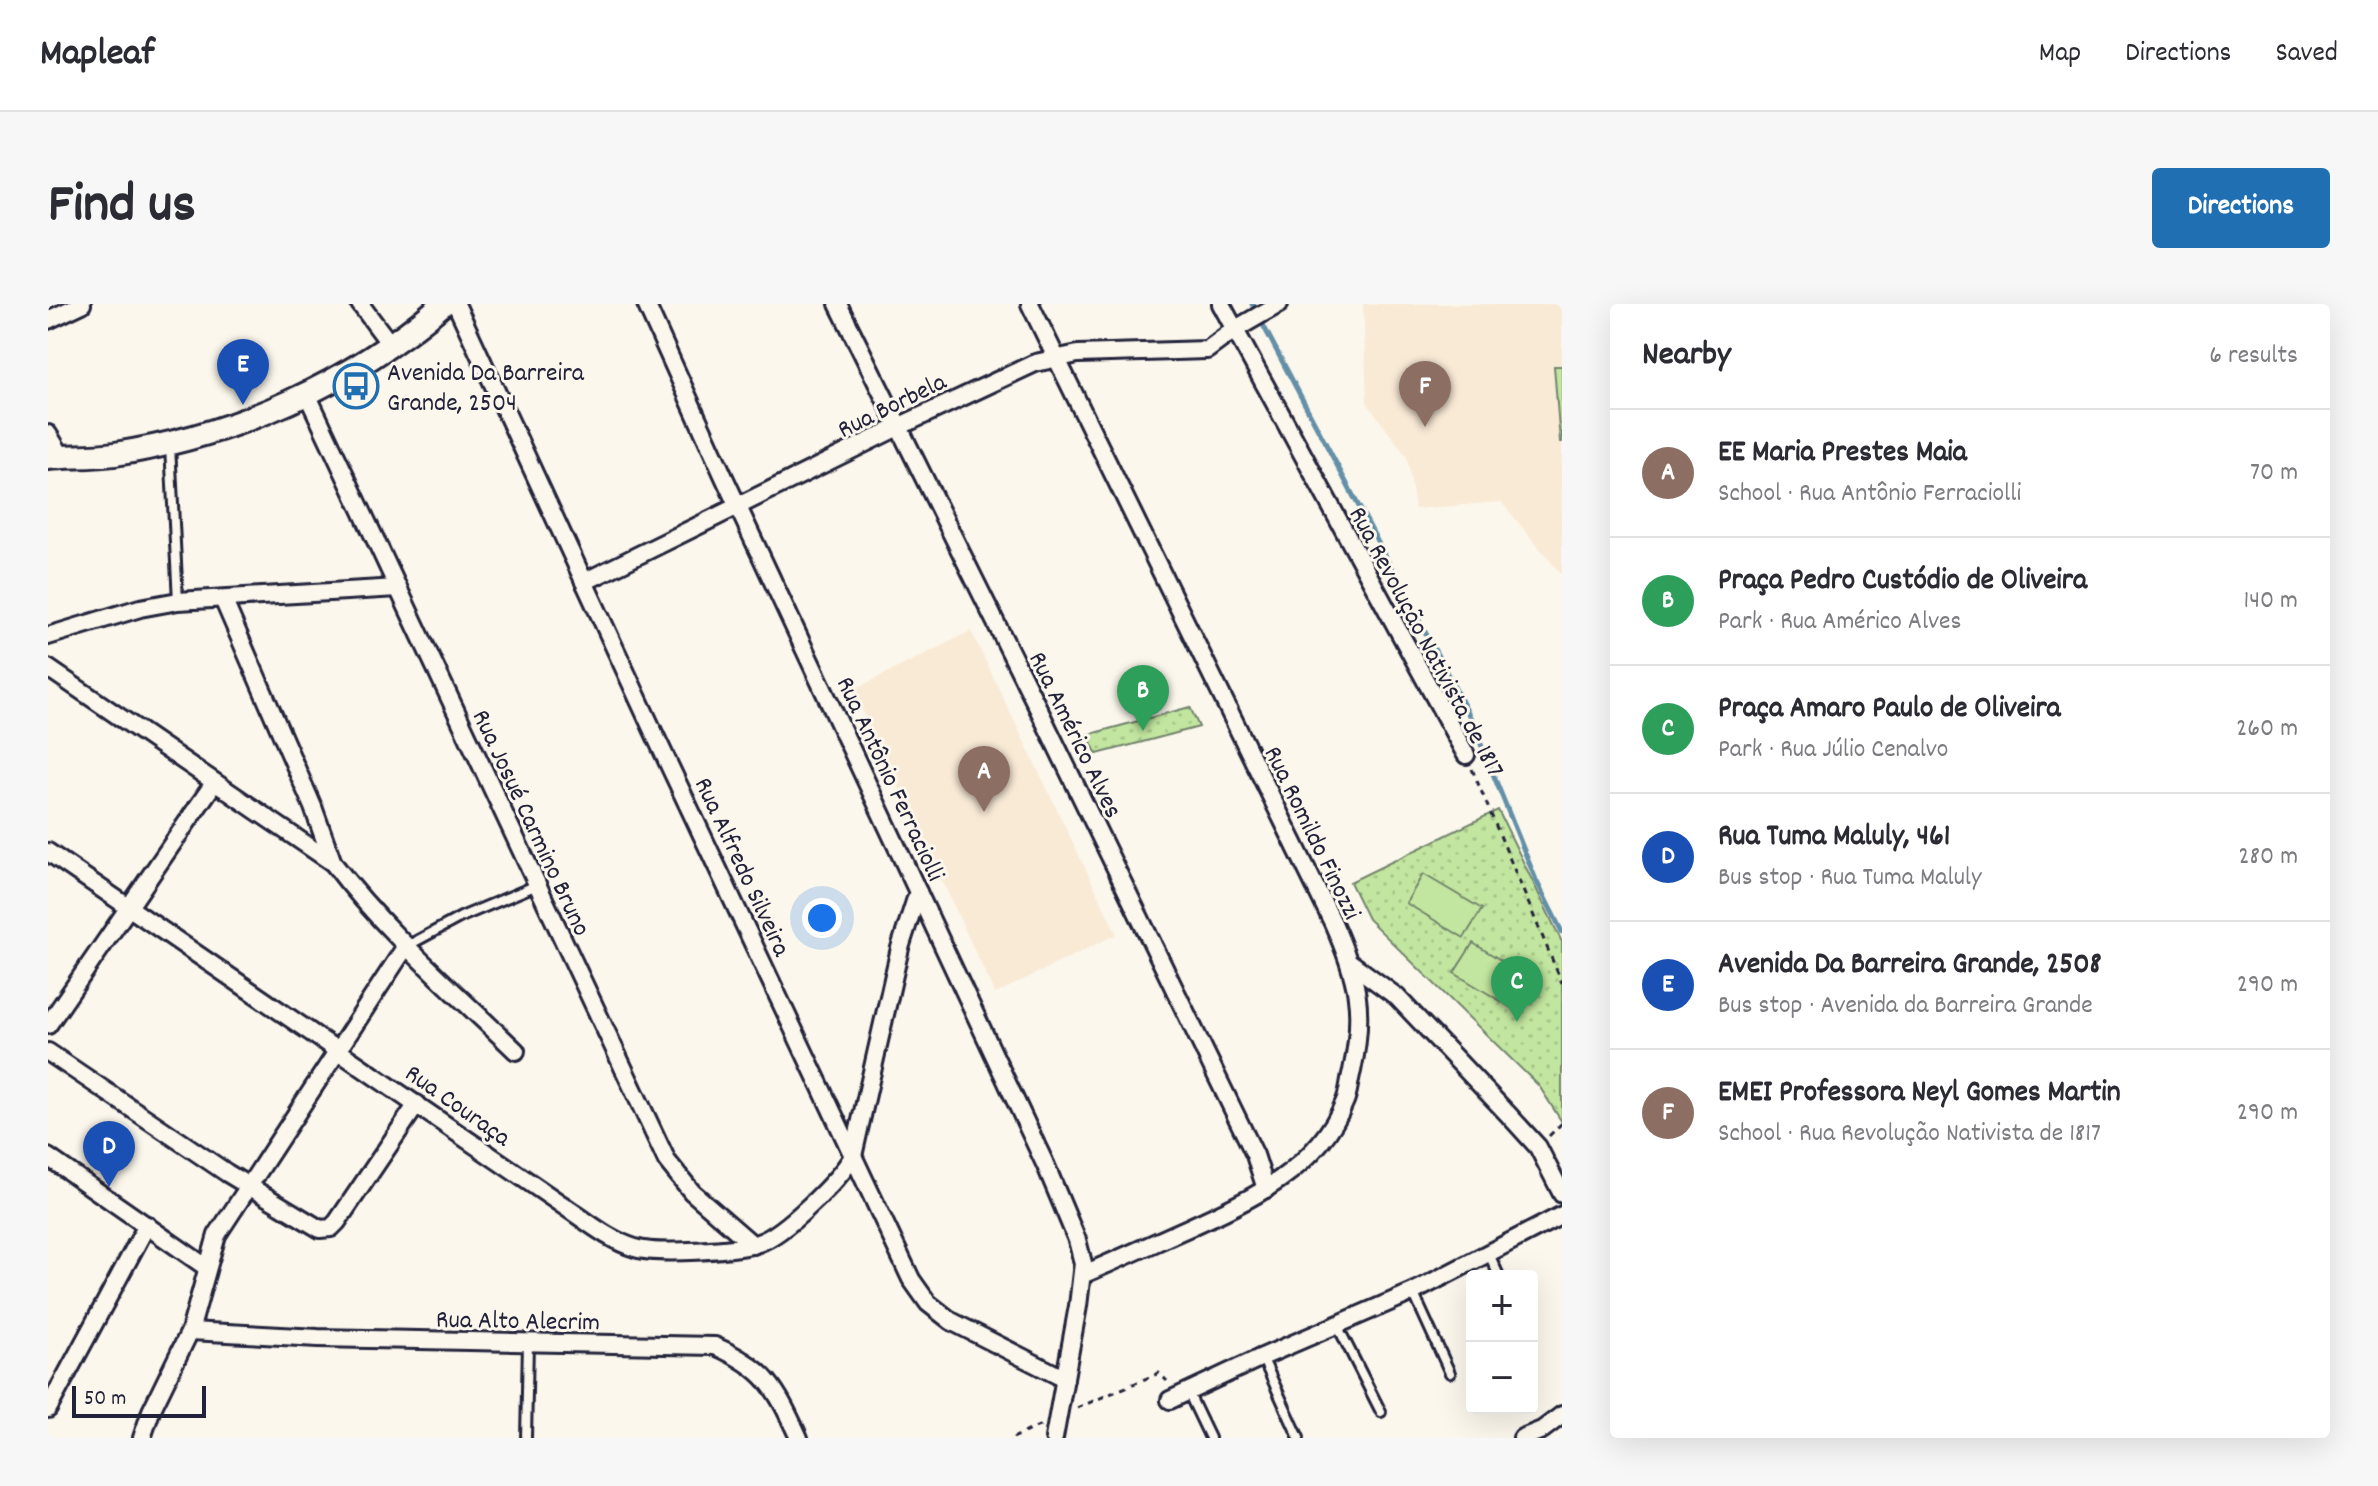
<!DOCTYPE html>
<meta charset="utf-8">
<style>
:root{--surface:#fff;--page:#f7f7f7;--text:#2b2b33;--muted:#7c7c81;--line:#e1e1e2;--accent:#1f6fb2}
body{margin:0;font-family:Dekko,sans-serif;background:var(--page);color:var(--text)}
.controls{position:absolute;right:24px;bottom:24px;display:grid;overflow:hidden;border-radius:8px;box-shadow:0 8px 32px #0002}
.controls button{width:72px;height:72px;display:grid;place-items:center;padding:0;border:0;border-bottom:2px solid var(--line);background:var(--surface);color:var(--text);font:40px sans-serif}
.scale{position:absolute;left:24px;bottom:20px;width:134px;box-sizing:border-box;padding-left:8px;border:4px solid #22223b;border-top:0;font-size:22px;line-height:28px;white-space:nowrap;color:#22223b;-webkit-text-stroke:6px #fbf7ec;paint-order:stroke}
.you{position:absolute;left:774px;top:614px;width:28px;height:28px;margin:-20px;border:6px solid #fff;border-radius:50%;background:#1a73e8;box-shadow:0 0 0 12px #1a73e833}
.badge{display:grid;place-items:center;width:52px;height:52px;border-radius:50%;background:var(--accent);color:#fff;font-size:26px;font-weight:700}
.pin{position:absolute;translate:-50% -66px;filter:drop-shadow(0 2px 4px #0008)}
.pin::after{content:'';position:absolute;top:42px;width:28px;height:24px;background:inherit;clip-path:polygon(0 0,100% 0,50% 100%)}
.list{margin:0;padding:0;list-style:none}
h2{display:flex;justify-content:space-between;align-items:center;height:104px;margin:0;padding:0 32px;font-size:34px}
h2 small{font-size:26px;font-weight:400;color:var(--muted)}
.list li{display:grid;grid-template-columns:52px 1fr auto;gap:24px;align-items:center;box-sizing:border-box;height:128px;padding:0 32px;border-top:2px solid var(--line)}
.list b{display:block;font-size:30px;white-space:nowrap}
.list p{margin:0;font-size:26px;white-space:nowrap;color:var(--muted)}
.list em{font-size:26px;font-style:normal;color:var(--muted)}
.map{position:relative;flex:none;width:1514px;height:1134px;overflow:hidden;border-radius:8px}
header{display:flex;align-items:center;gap:48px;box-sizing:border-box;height:112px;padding:0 40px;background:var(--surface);border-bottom:2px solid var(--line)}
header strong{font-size:38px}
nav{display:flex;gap:44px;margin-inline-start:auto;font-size:28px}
.intro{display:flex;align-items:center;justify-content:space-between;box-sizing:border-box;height:192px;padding:0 48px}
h1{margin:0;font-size:56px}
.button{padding:20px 36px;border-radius:8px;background:var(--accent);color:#fff;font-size:28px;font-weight:700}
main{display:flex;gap:48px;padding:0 48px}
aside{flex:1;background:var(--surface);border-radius:8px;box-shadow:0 8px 32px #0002}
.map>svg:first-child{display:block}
</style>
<header>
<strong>Mapleaf</strong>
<nav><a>Map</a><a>Directions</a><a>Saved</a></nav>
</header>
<div class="intro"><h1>Find us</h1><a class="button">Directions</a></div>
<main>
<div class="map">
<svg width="1514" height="1134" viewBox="0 0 1514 1134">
<defs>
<pattern id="grass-dots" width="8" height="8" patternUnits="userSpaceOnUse" patternTransform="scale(2)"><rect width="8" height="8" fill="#c2e69f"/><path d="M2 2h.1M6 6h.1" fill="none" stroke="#a6c58a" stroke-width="1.8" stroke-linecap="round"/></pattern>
</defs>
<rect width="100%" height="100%" fill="#fbf7ec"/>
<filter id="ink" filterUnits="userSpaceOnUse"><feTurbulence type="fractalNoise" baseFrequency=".0125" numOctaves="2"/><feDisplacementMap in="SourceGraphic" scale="16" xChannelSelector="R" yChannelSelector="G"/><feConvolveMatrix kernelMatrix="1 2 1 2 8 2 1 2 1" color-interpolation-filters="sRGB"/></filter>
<g filter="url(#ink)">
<g fill="#f9ead6">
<path d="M1315 0H1514V271L1453 198 1367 205 1359 153 1319 99Z"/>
<path d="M923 327 1069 630 947 690 805 386Z"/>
</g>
<g fill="url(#grass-dots)" stroke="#72846d" stroke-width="2">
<path d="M1142 403 1151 423 1049 450 1039 431Z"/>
<path d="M1450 506 1514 638V818L1491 782 1320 615 1302 578Z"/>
</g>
<g fill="#c2e69f" stroke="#72846d" stroke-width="2">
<path d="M1506 62H1514V138H1512Z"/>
<path d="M1375 570 1434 605 1416 634 1358 599Z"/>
<path d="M1425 639 1482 674 1464 704 1406 669Z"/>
</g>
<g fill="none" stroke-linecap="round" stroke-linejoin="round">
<path stroke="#6490a8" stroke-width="5" d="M1204 0 1422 413 1488 576 1514 628"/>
<g stroke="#22223b" stroke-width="14">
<g id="lane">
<path d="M122 142 130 297"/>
<path d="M359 642 413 613 489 581"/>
<path d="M1441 950 1451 972"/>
<path d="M1365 988 1402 1069"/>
<path d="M1289 1021 1333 1108"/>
<path d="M1214 1053 1251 1134"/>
<path d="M1140 1088 1162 1134"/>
<path d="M478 1134 480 1039"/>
</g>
</g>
<g stroke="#22223b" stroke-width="22">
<g id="street">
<path d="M312 0 342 40"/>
<path d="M408 0 606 429 863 975 880 999 903 1017 1017 1075"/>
<path d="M598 0 676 173 998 862 1029 936 1035 959 1030 1002 1006 1134"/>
<path d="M790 0 989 402 1207 851 1218 885"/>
<path d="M982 0 1285 619C1310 675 1317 706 1304 767 1301 776 1301 788 1297 797 1270 865 1202 896 1140 924 1104 940 1069 956 1034 971"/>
<path d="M1173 0 1418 451"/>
<path d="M0 16 34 0"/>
<path d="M259 90 619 857 644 888 705 941"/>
<path d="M0 130 14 153"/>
<path d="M536 278 850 123 987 59 1030 50 1159 46 1186 26 1231 0"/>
<path d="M175 295 265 503 285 559"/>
<path d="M0 332 92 304 130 297 350 284"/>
<path d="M0 364 285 559C338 629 406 687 468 747"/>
<path d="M0 548 513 900C536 915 560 936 587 944 608 951 690 946 710 939 736 931 792 875 805 852L852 644 870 588"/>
<path d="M1303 659 1349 693 1459 809 1490 843 1514 890"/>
<path d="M0 721 166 479"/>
<path d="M0 748 179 869 272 925 283 924 289 918 369 800"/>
<path d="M0 853 158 963"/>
<path d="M142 1027 270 1034 667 1042C719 1065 728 1084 751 1134"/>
<path d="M1122 1096 1214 1053 1365 988 1514 911"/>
<path d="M0 1105 99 921"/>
<path d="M94 1134 103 1107 142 1027 169 931 358 642"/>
<path d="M1474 1134 1494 1126 1514 1111"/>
</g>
</g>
<g stroke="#22223b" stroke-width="28">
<path id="secondary" d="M0 154C22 152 45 153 67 150 186 132 304 79 395 0"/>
</g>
<g stroke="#22223b" stroke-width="3" stroke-dasharray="6 6" stroke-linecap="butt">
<path d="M1424 465 1514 679"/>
<path d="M1501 832 1514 819"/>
<path d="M1029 1104 1111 1069 1119 1077"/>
<path d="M965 1134 993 1121"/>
</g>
<use href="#lane" stroke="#fbf7ec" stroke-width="8"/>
<use href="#street" stroke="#fbf7ec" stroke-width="16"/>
<use href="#secondary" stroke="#fbf7ec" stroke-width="22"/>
</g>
</g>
<defs>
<g id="bus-ring" transform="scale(2.3)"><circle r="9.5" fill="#fbf7ec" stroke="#1f6fb2" stroke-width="1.5"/><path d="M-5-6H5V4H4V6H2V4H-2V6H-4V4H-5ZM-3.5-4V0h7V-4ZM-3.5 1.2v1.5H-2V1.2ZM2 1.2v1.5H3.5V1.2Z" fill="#1f6fb2"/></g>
</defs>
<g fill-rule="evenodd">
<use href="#bus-ring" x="308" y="82"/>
</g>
<g text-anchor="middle" stroke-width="6" stroke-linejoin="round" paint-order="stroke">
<g font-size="26" fill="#22223b" stroke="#fbf7ec" text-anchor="start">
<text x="339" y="76">Avenida Da Barreira<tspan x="339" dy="30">Grande, 2504</tspan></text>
</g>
<g font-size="26" fill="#22223b" stroke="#fbf7ec">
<text transform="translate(843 100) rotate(-26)" y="9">Rua Borbela</text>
<text transform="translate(1380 337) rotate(62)" y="9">Rua Revolução Nativista de 1817</text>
<text transform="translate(1029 430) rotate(64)" y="9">Rua Américo Alves</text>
<text transform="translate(844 474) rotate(65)" y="9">Rua Antônio Ferraciolli</text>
<text transform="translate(485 518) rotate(65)" y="9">Rua Josué Carmino Bruno</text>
<text transform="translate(1266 528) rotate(64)" y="9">Rua Romildo Finozzi</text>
<text transform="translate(696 562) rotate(65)" y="9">Rua Alfredo Silveira</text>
<text transform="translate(411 800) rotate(35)" y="9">Rua Couraça</text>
<text transform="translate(470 1015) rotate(1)" y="9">Rua Alto Alecrim</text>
</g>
</g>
</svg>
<div class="controls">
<button>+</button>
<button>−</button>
</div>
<div class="scale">50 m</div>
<div class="you"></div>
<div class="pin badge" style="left:936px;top:508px;background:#8d6e63">A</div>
<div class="pin badge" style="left:1095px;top:427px;background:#2e9e5b">B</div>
<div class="pin badge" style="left:1469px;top:718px;background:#2e9e5b">C</div>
<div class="pin badge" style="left:61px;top:883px;background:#1a4fb4">D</div>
<div class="pin badge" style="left:195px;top:101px;background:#1a4fb4">E</div>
<div class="pin badge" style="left:1377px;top:123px;background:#8d6e63">F</div>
</div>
<aside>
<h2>Nearby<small>6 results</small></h2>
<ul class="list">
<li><span class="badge" style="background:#8d6e63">A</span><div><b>EE Maria Prestes Maia</b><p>School · Rua Antônio Ferraciolli</p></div><em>70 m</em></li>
<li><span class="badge" style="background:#2e9e5b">B</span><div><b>Praça Pedro Custódio de Oliveira</b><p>Park · Rua Américo Alves</p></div><em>140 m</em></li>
<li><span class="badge" style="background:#2e9e5b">C</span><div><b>Praça Amaro Paulo de Oliveira</b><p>Park · Rua Júlio Cenalvo</p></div><em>260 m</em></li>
<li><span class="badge" style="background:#1a4fb4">D</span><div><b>Rua Tuma Maluly, 461</b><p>Bus stop · Rua Tuma Maluly</p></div><em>280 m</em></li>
<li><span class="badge" style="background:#1a4fb4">E</span><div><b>Avenida Da Barreira Grande, 2508</b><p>Bus stop · Avenida da Barreira Grande</p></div><em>290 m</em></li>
<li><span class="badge" style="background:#8d6e63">F</span><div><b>EMEI Professora Neyl Gomes Martin</b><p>School · Rua Revolução Nativista de 1817</p></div><em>290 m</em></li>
</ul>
</aside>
</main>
